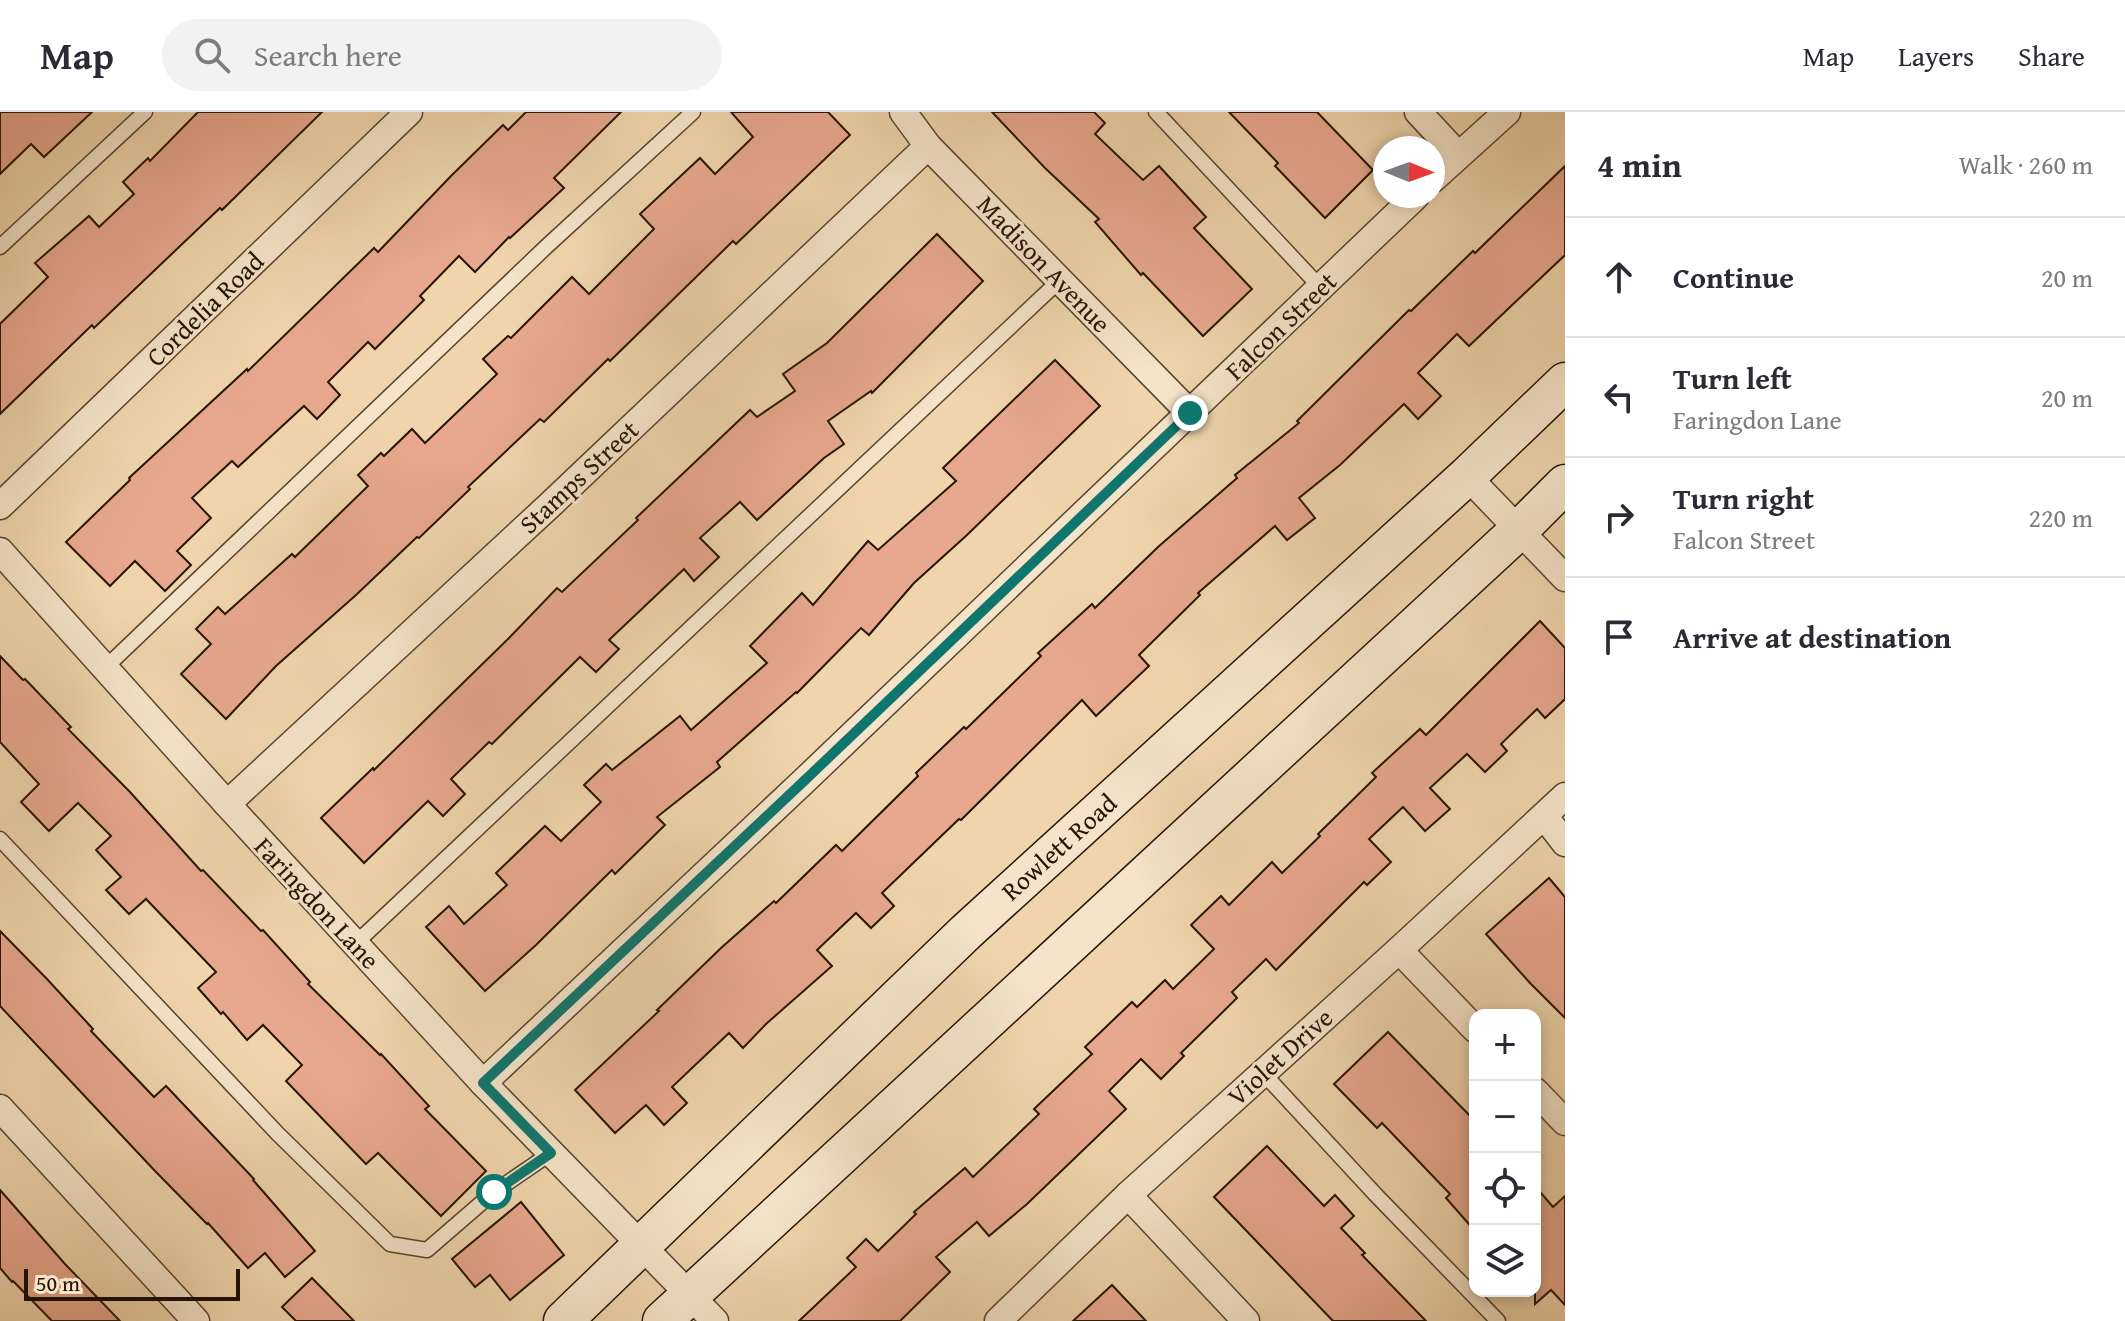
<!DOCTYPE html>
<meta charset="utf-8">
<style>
:root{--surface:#fff;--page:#f2f2f3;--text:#2b2b33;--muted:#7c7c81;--line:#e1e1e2}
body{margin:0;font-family:"Gentium Book Plus",serif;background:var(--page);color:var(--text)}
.controls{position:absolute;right:24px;bottom:24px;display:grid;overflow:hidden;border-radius:16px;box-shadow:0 4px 12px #0003}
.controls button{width:72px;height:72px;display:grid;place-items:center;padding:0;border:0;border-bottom:2px solid var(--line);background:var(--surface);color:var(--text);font:40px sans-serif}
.compass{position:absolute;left:1373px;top:24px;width:72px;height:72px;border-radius:50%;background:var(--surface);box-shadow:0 4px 12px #0003;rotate:91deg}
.scale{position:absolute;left:24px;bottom:20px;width:216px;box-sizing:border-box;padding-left:8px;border:4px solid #261507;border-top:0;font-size:22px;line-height:28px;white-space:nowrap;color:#261507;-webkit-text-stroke:6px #f5e4c9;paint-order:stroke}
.stop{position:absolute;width:24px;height:24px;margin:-18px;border:6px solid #0f766e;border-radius:50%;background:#fff}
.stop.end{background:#0f766e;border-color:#fff;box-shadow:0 2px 8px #0008}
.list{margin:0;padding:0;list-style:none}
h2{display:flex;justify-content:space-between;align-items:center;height:104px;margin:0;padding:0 32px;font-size:34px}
h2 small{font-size:26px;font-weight:400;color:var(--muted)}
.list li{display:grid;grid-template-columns:52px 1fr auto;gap:24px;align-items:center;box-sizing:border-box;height:120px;padding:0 32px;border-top:2px solid var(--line)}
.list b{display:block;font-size:30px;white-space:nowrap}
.list p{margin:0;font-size:26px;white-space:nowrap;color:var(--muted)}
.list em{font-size:26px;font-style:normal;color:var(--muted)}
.icon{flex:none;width:44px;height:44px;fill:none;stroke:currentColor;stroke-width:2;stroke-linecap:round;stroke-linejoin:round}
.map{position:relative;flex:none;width:1565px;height:1209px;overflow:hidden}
header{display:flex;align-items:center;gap:48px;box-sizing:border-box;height:112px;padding:0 40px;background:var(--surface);border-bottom:2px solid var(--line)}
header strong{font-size:38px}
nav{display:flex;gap:44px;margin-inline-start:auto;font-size:28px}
.search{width:560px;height:72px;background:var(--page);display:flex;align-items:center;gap:20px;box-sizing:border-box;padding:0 28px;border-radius:44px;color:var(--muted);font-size:30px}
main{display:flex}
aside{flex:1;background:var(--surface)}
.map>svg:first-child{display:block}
</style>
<header>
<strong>Map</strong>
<div class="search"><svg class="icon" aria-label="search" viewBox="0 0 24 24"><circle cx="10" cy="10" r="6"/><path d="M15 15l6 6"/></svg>Search here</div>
<nav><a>Map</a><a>Layers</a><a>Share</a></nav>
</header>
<main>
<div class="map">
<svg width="1565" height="1209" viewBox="0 0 1565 1209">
<rect width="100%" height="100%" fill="#f0d5ac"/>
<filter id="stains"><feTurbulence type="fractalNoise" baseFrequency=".0025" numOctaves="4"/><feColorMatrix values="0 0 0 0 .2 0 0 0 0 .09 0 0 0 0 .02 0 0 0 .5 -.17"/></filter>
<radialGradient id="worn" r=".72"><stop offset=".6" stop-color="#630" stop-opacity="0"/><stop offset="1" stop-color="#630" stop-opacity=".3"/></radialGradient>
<g fill="#e8a88d" stroke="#261507" stroke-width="2">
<path d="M0 0H92L44 45 31 32 0 62Z"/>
<path d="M198 0H322L222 98 220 96 94 216 92 213 0 302V212L48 165 35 151 89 104 99 115 134 82 123 70 148 46 150 49Z"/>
<path d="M526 0H621L554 66 564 76 510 126 509 125 475 160 459 144 420 184 424 188 375 237 368 230 328 270 340 283 317 307 304 294 238 355 232 349 192 386 211 406 177 439 191 453 165 479 135 449 110 474 66 430 130 368 129 366 247 257 248 259 374 136 378 140 451 64 503 13 508 18Z"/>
<path d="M731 0H828L850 23 736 132 733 129 610 249 608 247 544 310 540 307 468 375 470 377 419 426 417 425 356 483 276 554 226 607 181 562 211 532 196 517 218 495 225 502 292 442 295 445 368 374 358 363 381 341 384 344 412 317 425 331 497 262 483 247 508 224 511 226 572 165 589 182 654 117 640 102 700 46 715 62 753 25Z"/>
<path d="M992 0H1094L1105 11 1095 22 1143 68 1159 54 1206 105 1194 116 1252 177 1203 224 1143 161 1141 163 1095 110 1099 107 1045 56Z"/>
<path d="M1229 0H1317L1373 58 1325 106 1275 54 1278 51Z"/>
<path d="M1565 54V143L1469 234 1457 222 1418 261 1441 284 1418 307 1404 292 1340 353 1299 386 1315 406 1287 428 1275 414 1198 481 1200 483 1139 543 1149 554 1096 604 1082 588 961 708 959 707 882 781 894 794 871 816 856 801 817 838 832 854 766 912 743 936 729 921 672 975 687 991 664 1013 646 993 615 1021 575 978 659 899 657 898 721 836 774 789 776 791 836 733 842 739 918 664 916 661 964 615 966 617 1041 544 1038 541 1092 492 1095 496 1158 435 1237 366 1235 363 1299 311 1297 309 1409 198 1411 199 1473 139 1475 141Z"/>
<path d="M937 122 983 169 872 281 871 279 828 309 844 332 824 346 757 408 740 390 700 426 719 445 694 469 684 457 609 528 619 537 596 560 580 545 492 632 489 630 451 667 465 682 443 704 428 689 364 751 321 706 373 656 374 658 509 526 557 476 562 480 638 408 636 406 750 298 757 305 795 279 783 262 827 231Z"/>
<path d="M1055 248 1100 294 967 423 914 471 869 523 861 516 797 581 796 580 717 650 720 655 657 705 665 713 615 762 612 758 536 833 485 879 426 815 449 794 464 812 507 773 496 761 545 714 561 729 601 690 584 673 606 652 612 658 680 604 691 618 767 551 750 534 802 481 813 493 868 429 878 438 956 369 943 356Z"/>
<path d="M1540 509 1565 536V587L1545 606 1537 597 1501 632 1507 639 1485 660 1467 642 1430 676 1450 697 1425 719 1403 695 1369 727 1391 750 1367 773 1364 770 1276 858 1266 847 1232 880 1237 886 1181 941 1184 944 1161 967 1141 947 1109 979 1126 997 1027 1092 989 1124 977 1110 936 1145 950 1160 900 1209H799L856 1155 847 1146 866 1127 878 1139 916 1102 914 1100 965 1056 973 1065 1039 1002 1034 997 1092 942 1085 935 1132 890 1137 895 1165 868 1173 877 1214 837 1191 813 1221 784 1229 793 1272 750 1282 761 1320 724 1318 722 1376 665 1372 661 1420 617 1426 623Z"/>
<path d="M0 544 23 568 25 567 71 615 68 617 130 680 201 759 203 758 261 819 263 818 310 870 308 872 380 943 381 942 429 994 425 997 486 1059 441 1104 378 1041 366 1052 286 969 302 953 263 913 247 928 223 900 221 902 198 876 216 860 146 787 129 802 106 778 121 765 96 738 111 724 78 691 49 719 21 690 39 672 0 630Z"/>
<path d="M1549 766 1565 785V906L1530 871 1486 822Z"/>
<path d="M0 819 47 867 93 917 91 919 154 985 166 974 254 1067 253 1068 315 1139 285 1165 265 1141 248 1156 208 1111 207 1112 156 1060 0 894Z"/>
<path d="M1388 920 1475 1009V1119L1446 1086 1450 1082 1382 1011 1377 1016 1334 972Z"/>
<path d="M1267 1034 1324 1094 1335 1083 1354 1104 1341 1116 1365 1141 1362 1143 1426 1209H1333L1214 1085Z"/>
<path d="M1535 1074 1553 1095 1565 1084V1193L1551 1178 1535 1192Z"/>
<path d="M0 1078 65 1152 120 1209H52L13 1169 12 1170 0 1156Z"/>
<path d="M521 1090 564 1143 510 1188 490 1163 475 1175 452 1147Z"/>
<path d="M312 1166 354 1209H296L282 1195Z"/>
<path d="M1112 1173 1146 1209H1073Z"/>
</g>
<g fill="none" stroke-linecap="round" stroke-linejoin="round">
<g stroke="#584530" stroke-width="17">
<g id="lane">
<path d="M1156 0 1321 176"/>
<path d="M0 135 145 0"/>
<path d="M105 556 547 134 693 0"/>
<path d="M0 727 278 1022 390 1132 427 1138 494 1080 551 1041"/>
<path d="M355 832 1060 168"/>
<path d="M1263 961 1375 1082 1498 1209"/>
</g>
</g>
<g stroke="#584530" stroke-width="29">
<g id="street">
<path d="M903 0 928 34 1190 301"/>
<path d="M1418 0 1458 43"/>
<path d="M1433 67 1507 0"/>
<path d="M1467 364 1565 466"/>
<path d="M0 394 409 0"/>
<path d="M0 439 227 692 483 971 715 1209"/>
<path d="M227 692 551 392 928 34"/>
<path d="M1544 704 1565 731"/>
<path d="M1399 838 1475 917"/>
<path d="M483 971 804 669 1416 84"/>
<path d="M1535 979 1565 1010"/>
<path d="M0 996 196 1209"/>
<path d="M1128 1083 1246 1209"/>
<path d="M998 1209 1128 1083 1399 838 1565 684"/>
</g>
</g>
<g stroke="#261507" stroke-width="41">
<g id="secondary">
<path d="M563 1209 966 820 1467 364 1565 270"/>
<path d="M662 1209 1519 418 1565 372"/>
</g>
</g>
<use href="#lane" stroke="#f5e4c9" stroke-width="14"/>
<use href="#street" stroke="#f5e4c9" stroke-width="26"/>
<use href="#secondary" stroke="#f5e4c9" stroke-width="38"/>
</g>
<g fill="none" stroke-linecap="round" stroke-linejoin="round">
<path stroke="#0f766e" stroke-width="10" d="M494 1080 551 1041 483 971 804 669 1190 301"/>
</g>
<g text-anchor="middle" stroke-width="6" stroke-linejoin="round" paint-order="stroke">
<g font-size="26" fill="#261507" stroke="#f5e4c9">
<text transform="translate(1044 152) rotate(46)" y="9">Madison Avenue</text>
<text transform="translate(205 197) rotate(-44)" y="9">Cordelia Road</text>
<text transform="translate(1281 214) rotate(-44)" y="9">Falcon Street</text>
<text transform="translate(579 365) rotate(-43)" y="9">Stamps Street</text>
<text transform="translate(1059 735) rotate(-42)" y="9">Rowlett Road</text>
<text transform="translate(317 791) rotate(47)" y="9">Faringdon Lane</text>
<text transform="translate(1280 945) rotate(-42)" y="9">Violet Drive</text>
</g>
</g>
<rect width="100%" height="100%" filter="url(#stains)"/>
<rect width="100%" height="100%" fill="url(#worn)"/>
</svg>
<div class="controls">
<button>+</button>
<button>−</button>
<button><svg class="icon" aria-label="locate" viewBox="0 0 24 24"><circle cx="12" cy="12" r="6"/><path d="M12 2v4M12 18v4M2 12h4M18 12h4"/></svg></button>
<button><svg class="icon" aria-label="layers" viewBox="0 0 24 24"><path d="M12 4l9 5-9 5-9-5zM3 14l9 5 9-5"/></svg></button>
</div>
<svg class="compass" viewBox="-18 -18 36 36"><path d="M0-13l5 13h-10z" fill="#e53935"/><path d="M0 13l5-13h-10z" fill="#7c7c81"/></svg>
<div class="scale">50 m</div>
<div class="stop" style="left:494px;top:1080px"></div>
<div class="stop end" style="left:1190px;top:301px"></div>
</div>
<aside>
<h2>4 min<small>Walk · 260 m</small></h2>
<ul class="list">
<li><svg class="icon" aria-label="ahead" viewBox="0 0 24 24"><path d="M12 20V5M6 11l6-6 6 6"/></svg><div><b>Continue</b></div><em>20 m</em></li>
<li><svg class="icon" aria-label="left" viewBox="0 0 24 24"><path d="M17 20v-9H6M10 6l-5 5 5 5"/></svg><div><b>Turn left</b><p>Faringdon Lane</p></div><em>20 m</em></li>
<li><svg class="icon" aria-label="right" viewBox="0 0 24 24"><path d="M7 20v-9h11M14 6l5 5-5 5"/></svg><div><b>Turn right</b><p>Falcon Street</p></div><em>220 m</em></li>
<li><svg class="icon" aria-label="arrive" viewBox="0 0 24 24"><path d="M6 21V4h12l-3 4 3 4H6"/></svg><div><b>Arrive at destination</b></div></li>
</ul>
</aside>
</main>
